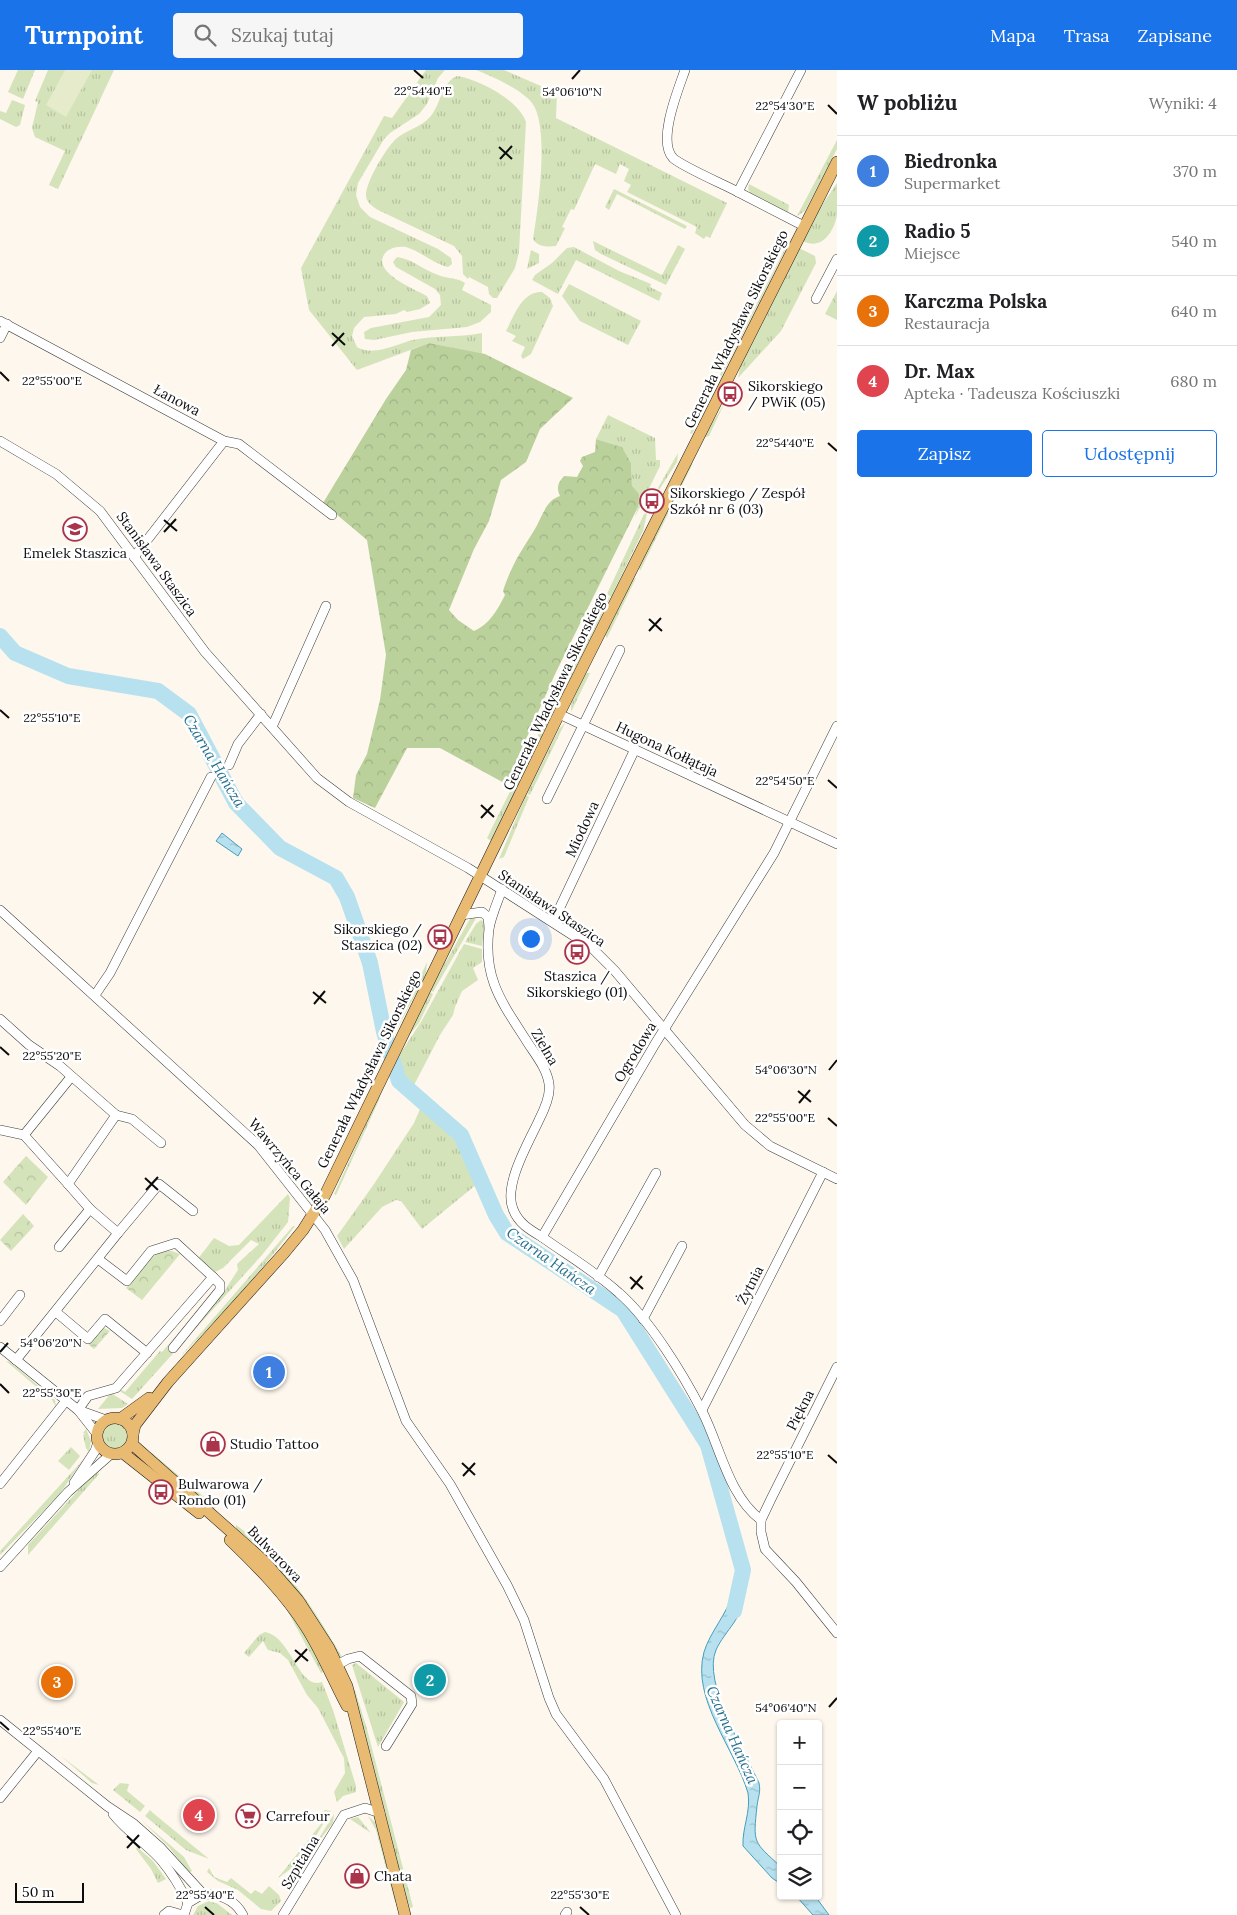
<!DOCTYPE html>
<html lang="pl">
<meta charset="utf-8">
<style>
:root{--surface:#fff;--page:#f6f6f6;--text:#202124;--muted:#757577;--line:#e0e0e0;--accent:#1a73e8}
body{margin:0;font-family:Lora,serif;background:var(--page);color:var(--text)}
.controls{position:absolute;right:15px;bottom:15px;display:grid;overflow:hidden;border-radius:5px;box-shadow:0 1px 4px #0004}
.controls button{width:45px;height:45px;display:grid;place-items:center;padding:0;border:0;border-bottom:1px solid var(--line);background:var(--surface);color:var(--text);font:25px sans-serif}
.scale{position:absolute;left:15px;bottom:12px;width:69px;box-sizing:border-box;padding-left:5px;border:2px solid #0c0c0c;border-top:0;font-size:14px;line-height:18px;white-space:nowrap;color:#0c0c0c;-webkit-text-stroke:4px #fff;paint-order:stroke}
.you{position:absolute;left:530px;top:868px;width:18px;height:18px;margin:-12px;border:4px solid #fff;border-radius:50%;background:#1a73e8;box-shadow:0 0 0 8px #1a73e833}
.badge{display:grid;place-items:center;width:32px;height:32px;border-radius:50%;background:var(--accent);color:#fff;font-size:16px;font-weight:700}
.pin{position:absolute;translate:-50% -50%;border:2px solid #fff;box-shadow:0 1px 5px #0006}
.list{margin:0;padding:0;list-style:none}
h2{display:flex;justify-content:space-between;align-items:center;height:65px;margin:0;padding:0 20px;font-size:21px}
h2 small{font-size:16px;font-weight:400;color:var(--muted)}
.list li{display:grid;grid-template-columns:32px 1fr auto;gap:15px;align-items:center;box-sizing:border-box;height:70px;padding:0 20px;border-top:1px solid var(--line)}
.list b{display:block;font-size:19px;white-space:nowrap}
.list p{margin:0;font-size:16px;white-space:nowrap;color:var(--muted)}
.list em{font-size:16px;font-style:normal;color:var(--muted)}
.actions{display:flex;gap:10px;padding:15px 20px}
.actions a{flex:1;padding:11px 0;border:1px solid var(--accent);border-radius:5px;text-align:center;font-size:18px;color:var(--accent)}
.actions .main{background:var(--accent);color:#fff}
.icon{flex:none;width:28px;height:28px;fill:none;stroke:currentColor;stroke-width:2;stroke-linecap:round;stroke-linejoin:round}
.map{position:relative;flex:none;width:837px;height:1845px;overflow:hidden}
header{display:flex;align-items:center;gap:30px;box-sizing:border-box;height:70px;padding:0 25px;background:var(--accent);color:#fff}
header strong{font-size:24px}
nav{display:flex;gap:28px;margin-inline-start:auto;font-size:18px}
.search{width:350px;height:45px;background:var(--page);display:flex;align-items:center;gap:12px;box-sizing:border-box;padding:0 18px;border-radius:5px;color:var(--muted);font-size:19px}
main{display:flex}
aside{flex:1;background:var(--surface)}
.map>svg:first-child{display:block}
</style>
<header>
<strong>Turnpoint</strong>
<div class="search"><svg class="icon" aria-label="search" viewBox="0 0 24 24"><circle cx="10" cy="10" r="6"/><path d="M15 15l6 6"/></svg>Szukaj tutaj</div>
<nav><a>Mapa</a><a>Trasa</a><a>Zapisane</a></nav>
</header>
<main>
<div class="map">
<svg width="837" height="1845" viewBox="0 0 837 1845">
<defs>
<pattern id="grass-tufts" width="24" height="20" patternUnits="userSpaceOnUse" patternTransform="scale(1.25)"><rect width="24" height="20" fill="#d5e3ba"/><path d="M3 7l-1-3M5 7V3M7 7l1-3M15 17l-1-3M17 17v-4M19 17l1-3" fill="none" stroke="#b6c29f"/></pattern>
<pattern id="forest-crowns" width="20" height="18" patternUnits="userSpaceOnUse" patternTransform="scale(1.25)"><rect width="20" height="18" fill="#bbd19c"/><path d="M2 6a3 3 0 1 1 6 0M12 15a3 3 0 1 1 6 0" fill="none" stroke="#a0b285"/></pattern>
<pattern id="park-crowns" width="20" height="18" patternUnits="userSpaceOnUse" patternTransform="scale(1.25)"><rect width="20" height="18" fill="#d5e3ba"/><path d="M2 6a3 3 0 1 1 6 0M12 15a3 3 0 1 1 6 0" fill="none" stroke="#b6c29f"/></pattern>
<pattern id="water-ripples" width="26" height="14" patternUnits="userSpaceOnUse" patternTransform="scale(1.25)"><rect width="26" height="14" fill="#b7e1ee"/><path d="M2 4q2-2 4 0t4 0M15 11q2-2 4 0t4 0" fill="none" stroke="#9cc0cb"/></pattern>
</defs>
<rect width="100%" height="100%" fill="#fdf7ed"/>
<g fill="url(#grass-tufts)">
<path d="M18 0H35L23 29 8 22Z"/>
<path d="M48 0H114L58 119 49 115 65 81 35 67 32 58 38 32 35 31Z"/>
<path d="M426 0H445L438 8 427 34 419 44 390 63 384 69 358 113 356 125 360 137 370 147 438 179 451 188 452 194 448 197C432 193 420 181 406 177 400 176 392 177 387 181 367 201 415 219 427 226L430 233 420 239 407 242 404 240 396 244 364 247 354 258 352 266 357 277C374 287 396 274 413 270 436 265 458 268 482 263V284L429 273 357 300 309 240 301 198 384 46 392 48Z"/>
<path d="M476 0H504L557 23 556 48 727 133 710 168 706 166 704 169 695 163 697 157 627 122 631 115 624 111 629 99 620 94 616 104 595 94 574 140 571 139 562 157 565 158 556 176C547 177 538 177 533 169 538 140 550 56 532 33 522 20 492 6 476 0Z"/>
<path d="M457 6C478 9 519 30 526 52L519 182 515 198 497 228H493L489 224 488 217 469 207 468 209 463 204 462 186 454 176 378 140C373 137 367 133 366 126 365 113 387 76 397 68 407 60 421 57 430 47 441 35 441 13 457 6Z"/>
<path d="M12 30 25 35 20 55 16 57 0 49V41L6 43Z"/>
<path d="M837 70V79L805 141 797 146Z"/>
<path d="M837 113C837 124 837 135 837 145 834 162 821 181 803 171L818 141Z"/>
<path d="M749 114 789 135 788 143 751 124 748 119Z"/>
<path d="M614 119 687 156 685 159 617 124 609 140 605 137Z"/>
<path d="M593 171 662 205 678 175 685 179 666 215 601 184 595 180Z"/>
<path d="M788 173H789L692 364 690 363Z"/>
<path d="M574 177 619 201 651 214 650 217 662 223 659 231 576 190 558 224 532 210 535 205 552 193 567 178Z"/>
<path d="M799 178 815 186 816 193 781 261 738 308 741 293Z"/>
<path d="M531 180 539 184V193L527 199Z"/>
<path d="M397 187C413 189 423 200 438 205 447 209 456 207 465 213L462 220 491 235V242L480 252 467 257 412 262 374 270 365 269 364 262 371 258 429 247 441 235 440 225 435 219 396 197 393 192Z"/>
<path d="M569 214 641 251 628 275 580 251 562 226Z"/>
<path d="M542 222 550 228 553 236 531 284 523 289 521 286 525 277 512 271 516 266 506 261C514 246 522 221 542 222Z"/>
<path d="M724 334 709 366 703 368Z"/>
<path d="M608 345 655 368 656 390H660V396L635 447 638 437 632 417 631 393 622 377 596 369Z"/>
<path d="M678 383 677 392 659 420 658 418Z"/>
<path d="M693 393 640 501 639 497 690 395Z"/>
<path d="M647 443 643 461 611 527 607 524 644 444Z"/>
<path d="M636 508 607 568 605 565 632 510Z"/>
<path d="M606 526 610 528 561 627 557 625Z"/>
<path d="M586 603H590L571 642V634Z"/>
<path d="M557 626 561 628 531 688 528 686Z"/>
<path d="M565 653 530 725 527 724 559 659Z"/>
<path d="M527 687 531 689 491 771 487 768Z"/>
<path d="M526 725 529 727 504 787 499 789Z"/>
<path d="M479 843 433 922 430 920 471 847Z"/>
<path d="M481 850 485 853 482 876 465 872 476 854Z"/>
<path d="M464 874 482 879V892L473 898 478 910 462 921 455 937 453 945 440 965 413 1017 407 1013 399 998 400 984 421 952Z"/>
<path d="M427 892 426 904 395 963Z"/>
<path d="M430 922 433 924 419 953 407 968Z"/>
<path d="M382 1020 379 1030 336 1125 334 1124Z"/>
<path d="M420 1039 455 1064 477 1114 422 1159 401 1131 396 1130 382 1137 344 1179 337 1166 374 1114 414 1053Z"/>
<path d="M288 1124 290 1128 288 1152 262 1185 132 1329 118 1320 119 1318 125 1322 160 1281 162 1282 168 1275 175 1281 223 1223 238 1200 237 1194 259 1174 251 1170 223 1198 213 1203 197 1190 214 1168 229 1176 239 1175Z"/>
<path d="M293 1156H295C260 1203 221 1246 180 1287Z"/>
<path d="M6 1291 10 1292 55 1330 56 1337 52 1330Z"/>
<path d="M111 1323 128 1334 122 1338 98 1339Z"/>
<circle cx="115" cy="1366" r="18"/>
<path d="M86 1359 91 1371 89 1382 86 1378 83 1365 85 1364 83 1363Z"/>
<path d="M71 1377 80 1386 69 1400 58 1391Z"/>
<path d="M152 1383 216 1437 213 1440 149 1385Z"/>
<path d="M83 1390 59 1425 0 1485V1481Z"/>
<path d="M97 1400 99 1404 28 1485V1475Z"/>
<path d="M236 1455C282 1488 314 1539 342 1587H339L236 1460Z"/>
<path d="M279 1525 325 1597 323 1602 321 1603Z"/>
<path d="M265 1562C291 1566 299 1621 322 1612L333 1640 356 1716V1722L343 1726 337 1732 334 1722 345 1703 344 1688 318 1638 307 1625 288 1590 280 1583 268 1580 263 1571 249 1587 244 1583 259 1565Z"/>
<path d="M356 1593 404 1632 378 1677 352 1595Z"/>
<path d="M355 1620 367 1659 413 1837 410 1838 407 1829 367 1672 351 1621Z"/>
<path d="M61 1686 99 1715 92 1713Z"/>
<path d="M120 1713 129 1714 127 1721 145 1736 140 1742 113 1720Z"/>
<path d="M150 1740 153 1743 209 1789 186 1780 145 1746Z"/>
<path d="M325 1740 331 1741 303 1787 299 1785 296 1791 299 1793 278 1808 324 1750 319 1744Z"/>
<path d="M334 1744 333 1753 311 1781Z"/>
<path d="M368 1746 377 1754 397 1829 395 1832 376 1760Z"/>
<path d="M358 1747 371 1763 350 1749Z"/>
<path d="M141 1750 184 1787 192 1801 189 1803 169 1777Z"/>
<path d="M137 1777 153 1791 166 1809 158 1813 151 1799 136 1779Z"/>
<path d="M209 1798 214 1807 227 1812 231 1808 251 1824 255 1820 262 1824 269 1816 279 1825 281 1831 271 1841 261 1839 238 1820 218 1811 207 1802Z"/>
<path d="M209 1831 218 1834 232 1845H193L198 1836Z"/>
</g>
<path fill="url(#forest-crowns)" d="M429 273 485 284 573 328 540 359 526 392 501 410 489 451 474 479 449 540 458 550 474 561C489 555 498 539 505 525L503 521C512 494 520 483 535 459 542 447 546 430 560 426 556 417 558 413 564 406L577 407 583 396 580 391 582 387 595 382 596 369 622 377 631 393 632 416 639 424 638 437 556 602 506 714 440 678H407L375 738 353 728 356 705 367 684 380 630 386 585 367 470 323 433 386 329 406 300 411 280Z"/>
<g fill="url(#park-crowns)">
<path d="M837 221V250L825 244Z"/>
<path d="M26 1086 48 1107 26 1135 3 1112Z"/>
<path d="M23 1144 34 1156 11 1181 0 1170Z"/>
<path d="M163 1181H172L180 1184 142 1230 126 1218 150 1188Z"/>
<path d="M102 1257 110 1261 94 1279 88 1274Z"/>
</g>
<path fill="#e5ebcb" d="M65 0H92L66 47 46 35Z"/>
<g fill="url(#water-ripples)" stroke="#479ebc">
<path d="M222 763 242 779 238 786 216 771Z"/>
<path d="M738 1521 743 1523C745 1547 725 1560 716 1580 702 1612 745 1683 759 1713 761 1722 758 1727 757 1736 753 1774 753 1771 781 1797V1814L772 1808 743 1776C742 1758 751 1742 748 1723 735 1679 691 1629 704 1582 710 1562 727 1544 733 1523Z"/>
<path d="M796 1826H815L829 1845H813Z"/>
</g>
<g fill="none" stroke-linecap="round" stroke-linejoin="round">
<path stroke="#b7e1ee" stroke-width="16" d="M0 566 15 583 68 606 158 621 189 644 236 733 280 778 336 808 347 827 370 893 384 962 399 1011 461 1065 496 1145 507 1163 623 1240 708 1375 743 1500 734 1541"/>
<g stroke="#3f3f3f" stroke-width="10">
<g id="minor">
<path d="M685 0C678 20 657 71 673 88 681 96 725 115 738 122"/>
<path d="M801 0 738 122 804 156"/>
<path d="M816 229 837 189"/>
<path d="M0 251 224 371 239 374 332 445"/>
<path d="M0 268 7 254"/>
<path d="M0 371 56 404 100 441 205 582 317 708 349 732 468 798 591 877 615 901 745 1055 770 1076 837 1109"/>
<path d="M134 487 224 371"/>
<path d="M559 644 837 774"/>
<path d="M272 657 326 536"/>
<path d="M229 695 238 674 261 644"/>
<path d="M547 729 620 580"/>
<path d="M502 819C498 831 491 846 489 859 483 908 501 931 526 970 534 983 547 998 549 1014 551 1025 544 1040 539 1050 529 1072 503 1115 513 1139 518 1153 530 1160 542 1167"/>
<path d="M0 840 258 1075 325 1160 353 1210 406 1351 450 1414 507 1515 524 1550 549 1628 556 1644 604 1709 676 1845"/>
<path d="M461 845 482 842 488 847 489 857"/>
<path d="M553 852 635 679"/>
<path d="M95 925 110 903 211 707"/>
<path d="M0 949 29 975 60 996 116 1045 68 1114 90 1139 118 1163 16 1290"/>
<path d="M116 1045 132 1049 161 1073"/>
<path d="M0 1060 24 1065 68 1114"/>
<path d="M24 1065 71 1007"/>
<path d="M118 1163 159 1114 193 1141"/>
<path d="M59 1177 90 1139"/>
<path d="M598 1207 656 1103"/>
<path d="M56 1242 88 1269 105 1249 147 1283"/>
<path d="M643 1249 682 1176"/>
<path d="M0 1251 20 1225"/>
<path d="M0 1277 78 1340 97 1364"/>
<path d="M173 1278 220 1220V1214L213 1207"/>
<path d="M837 1297 771 1429 761 1450V1462L765 1479 796 1512 837 1563"/>
<path d="M78 1340 88 1326 116 1318 213 1207 176 1173 151 1181 127 1211 98 1189"/>
<path d="M702 1340 823 1102"/>
<path d="M81 1341 106 1350"/>
<path d="M74 1413 95 1381 98 1372"/>
<path d="M0 1414 65 1332"/>
<path d="M761 1450C728 1425 720 1376 702 1341 683 1304 650 1250 619 1223 596 1202 567 1185 542 1167L655 974 774 783 837 656"/>
<path d="M0 1497 68 1422 111 1384"/>
<path d="M332 1598 348 1589 360 1586 411 1626 412 1634 386 1676"/>
<path d="M0 1650 107 1736 134 1754 160 1777 203 1824"/>
<path d="M0 1728 38 1681"/>
<path d="M113 1744C127 1762 146 1773 161 1790 172 1803 181 1818 188 1833"/>
<path d="M164 1845 169 1841 183 1845"/>
<path d="M184 1845 188 1833 203 1824C220 1824 235 1830 243 1845"/>
<path d="M283 1845 344 1745 365 1738 380 1743"/>
<path d="M565 1845 567 1842"/>
</g>
</g>
<g stroke="#1d1d1d" stroke-width="12">
<g id="major">
<circle cx="115" cy="1366" r="18"/>
<path d="M120 1349 149 1328"/>
<path d="M133 1364 135 1355 168 1312 284 1183 303 1160 325 1125 559 644 837 92"/>
<path d="M132 1374 264 1491 298 1530 329 1578 347 1616 405 1845"/>
<path d="M123 1383 199 1443"/>
<path d="M230 1470C258 1497 285 1524 306 1557 322 1582 333 1610 347 1636"/>
</g>
</g>
<use href="#minor" stroke="#fff" stroke-width="9"/>
<use href="#major" stroke="#e8ba72" stroke-width="11"/>
</g>
<path fill="none" stroke="#0c0c0c" stroke-width="2" d="M414 0 423 8M572 9 580 0M828 35 837 44M499 77 512 89M500 89 512 76M332 263 345 275M332 276 344 263M0 302 9 311M828 373 837 381M164 450 177 461M164 462 176 449M649 549 662 561M649 561 661 548M0 640 9 648M828 710 837 718M481 735 494 747M481 748 493 735M313 922 326 933M314 934 325 921M0 977 9 985M829 1000 837 990M798 1021 811 1032M799 1033 810 1020M828 1048 837 1056M145 1108 158 1120M146 1120 158 1107M630 1207 643 1219M631 1219 642 1206M0 1282 8 1273M0 1314 9 1323M828 1385 837 1393M462 1393 475 1405M463 1406 475 1393M295 1580 308 1591M295 1592 307 1579M829 1637 837 1628M0 1652 9 1660M127 1766 140 1778M127 1778 139 1765M205 1837 214 1845M580 1837 589 1845"/>
<defs>
<g id="bus-ring" transform="scale(1.25)"><circle r="9.5" fill="#fff" stroke="#aa354b" stroke-width="1.5"/><path d="M-5-6H5V4H4V6H2V4H-2V6H-4V4H-5ZM-3.5-4V0h7V-4ZM-3.5 1.2v1.5H-2V1.2ZM2 1.2v1.5H3.5V1.2Z" fill="#aa354b"/></g>
<g id="school-ring" transform="scale(1.25)"><circle r="9.5" fill="#fff" stroke="#aa354b" stroke-width="1.5"/><path d="M0-5L7-2L0 1L-7-2ZM-4 1L0 2.5L4 1V4Q0 6-4 4Z" fill="#aa354b"/></g>
<g id="shop-ring" transform="scale(1.25)"><circle r="9.5" fill="#fff" stroke="#aa354b" stroke-width="1.5"/><path d="M-5-2.5h2.3a2.7 3.5 0 0 1 5.4 0H5L5.5 6h-11ZM-1.5-2.5h3a1.5 2.3 0 0 0-3 0Z" fill="#aa354b"/></g>
<g id="supermarket-ring" transform="scale(1.25)"><circle r="9.5" fill="#fff" stroke="#aa354b" stroke-width="1.5"/><path d="M-6-5.5h2.5l.6 2H6L4.5 2H-2.5L-4.4-4H-6ZM-1.5 3.2a1.3 1.3 0 1 0 .1 0ZM3 3.2a1.3 1.3 0 1 0 .1 0Z" fill="#aa354b"/></g>
</defs>
<g fill-rule="evenodd">
<use href="#bus-ring" x="730" y="324"/>
<use href="#bus-ring" x="652" y="431"/>
<use href="#school-ring" x="75" y="459"/>
<use href="#bus-ring" x="440" y="867"/>
<use href="#bus-ring" x="577" y="882"/>
<use href="#shop-ring" x="213" y="1374"/>
<use href="#bus-ring" x="161" y="1422"/>
<use href="#supermarket-ring" x="248" y="1746"/>
<use href="#shop-ring" x="357" y="1806"/>
</g>
<g text-anchor="middle" stroke-width="5" stroke-linejoin="round" paint-order="stroke">
<g font-size="14" fill="#0c0c0c" stroke="#fff">
<text transform="translate(736 259) rotate(-64)" y="5">Generała Władysława Sikorskiego</text>
<text transform="translate(177 330) rotate(28)" y="5">Łanowa</text>
<text transform="translate(157 494) rotate(54)" y="5">Stanisława Staszica</text>
<text transform="translate(555 621) rotate(-64)" y="5">Generała Władysława Sikorskiego</text>
<text transform="translate(667 679) rotate(25)" y="5">Hugona Kołłątaja</text>
<text transform="translate(582 759) rotate(-65)" y="5">Miodowa</text>
<text transform="translate(552 838) rotate(34)" y="5">Stanisława Staszica</text>
<text transform="translate(545 977) rotate(60)" y="5">Zielna</text>
<text transform="translate(635 982) rotate(-59)" y="5">Ogrodowa</text>
<text transform="translate(369 999) rotate(-64)" y="5">Generała Władysława Sikorskiego</text>
<text transform="translate(290 1096) rotate(50)" y="5">Wawrzyńca Gałaja</text>
<text transform="translate(750 1215) rotate(-63)" y="5">Żytnia</text>
<text transform="translate(800 1340) rotate(-63)" y="5">Piękna</text>
<text transform="translate(275 1484) rotate(46)" y="5">Bulwarowa</text>
<text transform="translate(300 1792) rotate(-59)" y="5">Szpitalna</text>
</g>
<g font-size="14" fill="#0c0c0c" stroke="#fff" text-anchor="start">
<text x="748" y="321">Sikorskiego<tspan x="748" dy="16">/ PWiK (05)</tspan></text>
<text x="670" y="428">Sikorskiego / Zespół<tspan x="670" dy="16">Szkół nr 6 (03)</tspan></text>
<text x="75" y="488" text-anchor="middle">Emelek Staszica</text>
<text x="422" y="864" text-anchor="end">Sikorskiego /<tspan x="422" dy="16">Staszica (02)</tspan></text>
<text x="577" y="911" text-anchor="middle">Staszica /<tspan x="577" dy="16">Sikorskiego (01)</tspan></text>
<text x="230" y="1379">Studio Tattoo</text>
<text x="178" y="1419">Bulwarowa /<tspan x="178" dy="16">Rondo (01)</tspan></text>
<text x="266" y="1751">Carrefour</text>
<text x="374" y="1811">Chata</text>
</g>
<g font-size="15" font-style="italic" fill="#256f8e" stroke="#fff">
<text transform="translate(214 691) rotate(59)" y="5">Czarna Hańcza</text>
<text transform="translate(551 1191) rotate(35)" y="5">Czarna Hańcza</text>
<text transform="translate(732 1665) rotate(66)" y="5">Czarna Hańcza</text>
</g>
</g>
<g font-size="12" text-anchor="middle" fill="#0c0c0c" stroke="#fff" stroke-width="5" stroke-linejoin="round" paint-order="stroke">
<text x="423" y="25">22°54'40"E</text>
<text x="572" y="26">54°06'10"N</text>
<text x="785" y="40">22°54'30"E</text>
<text x="52" y="315">22°55'00"E</text>
<text x="785" y="377">22°54'40"E</text>
<text x="52" y="652">22°55'10"E</text>
<text x="785" y="715">22°54'50"E</text>
<text x="52" y="990">22°55'20"E</text>
<text x="786" y="1004">54°06'30"N</text>
<text x="785" y="1052">22°55'00"E</text>
<text x="51" y="1277">54°06'20"N</text>
<text x="52" y="1327">22°55'30"E</text>
<text x="785" y="1389">22°55'10"E</text>
<text x="786" y="1642">54°06'40"N</text>
<text x="52" y="1665">22°55'40"E</text>
<text x="205" y="1829">22°55'40"E</text>
<text x="580" y="1829">22°55'30"E</text>
</g>
</svg>
<div class="controls">
<button>+</button>
<button>−</button>
<button><svg class="icon" aria-label="locate" viewBox="0 0 24 24"><circle cx="12" cy="12" r="6"/><path d="M12 2v4M12 18v4M2 12h4M18 12h4"/></svg></button>
<button><svg class="icon" aria-label="layers" viewBox="0 0 24 24"><path d="M12 4l9 5-9 5-9-5zM3 14l9 5 9-5"/></svg></button>
</div>
<div class="scale">50 m</div>
<div class="you"></div>
<div class="pin badge" style="left:269px;top:1302px;background:#3f7fe0">1</div>
<div class="pin badge" style="left:430px;top:1610px;background:#0f9aa8">2</div>
<div class="pin badge" style="left:57px;top:1612px;background:#e8710a">3</div>
<div class="pin badge" style="left:199px;top:1745px;background:#e0444e">4</div>
</div>
<aside>
<h2>W pobliżu<small>Wyniki: 4</small></h2>
<ul class="list">
<li><span class="badge" style="background:#3f7fe0">1</span><div><b>Biedronka</b><p>Supermarket</p></div><em>370 m</em></li>
<li><span class="badge" style="background:#0f9aa8">2</span><div><b>Radio 5</b><p>Miejsce</p></div><em>540 m</em></li>
<li><span class="badge" style="background:#e8710a">3</span><div><b>Karczma Polska</b><p>Restauracja</p></div><em>640 m</em></li>
<li><span class="badge" style="background:#e0444e">4</span><div><b>Dr. Max</b><p>Apteka · Tadeusza Kościuszki</p></div><em>680 m</em></li>
</ul>
<div class="actions"><a class="main">Zapisz</a><a>Udostępnij</a></div>
</aside>
</main>
